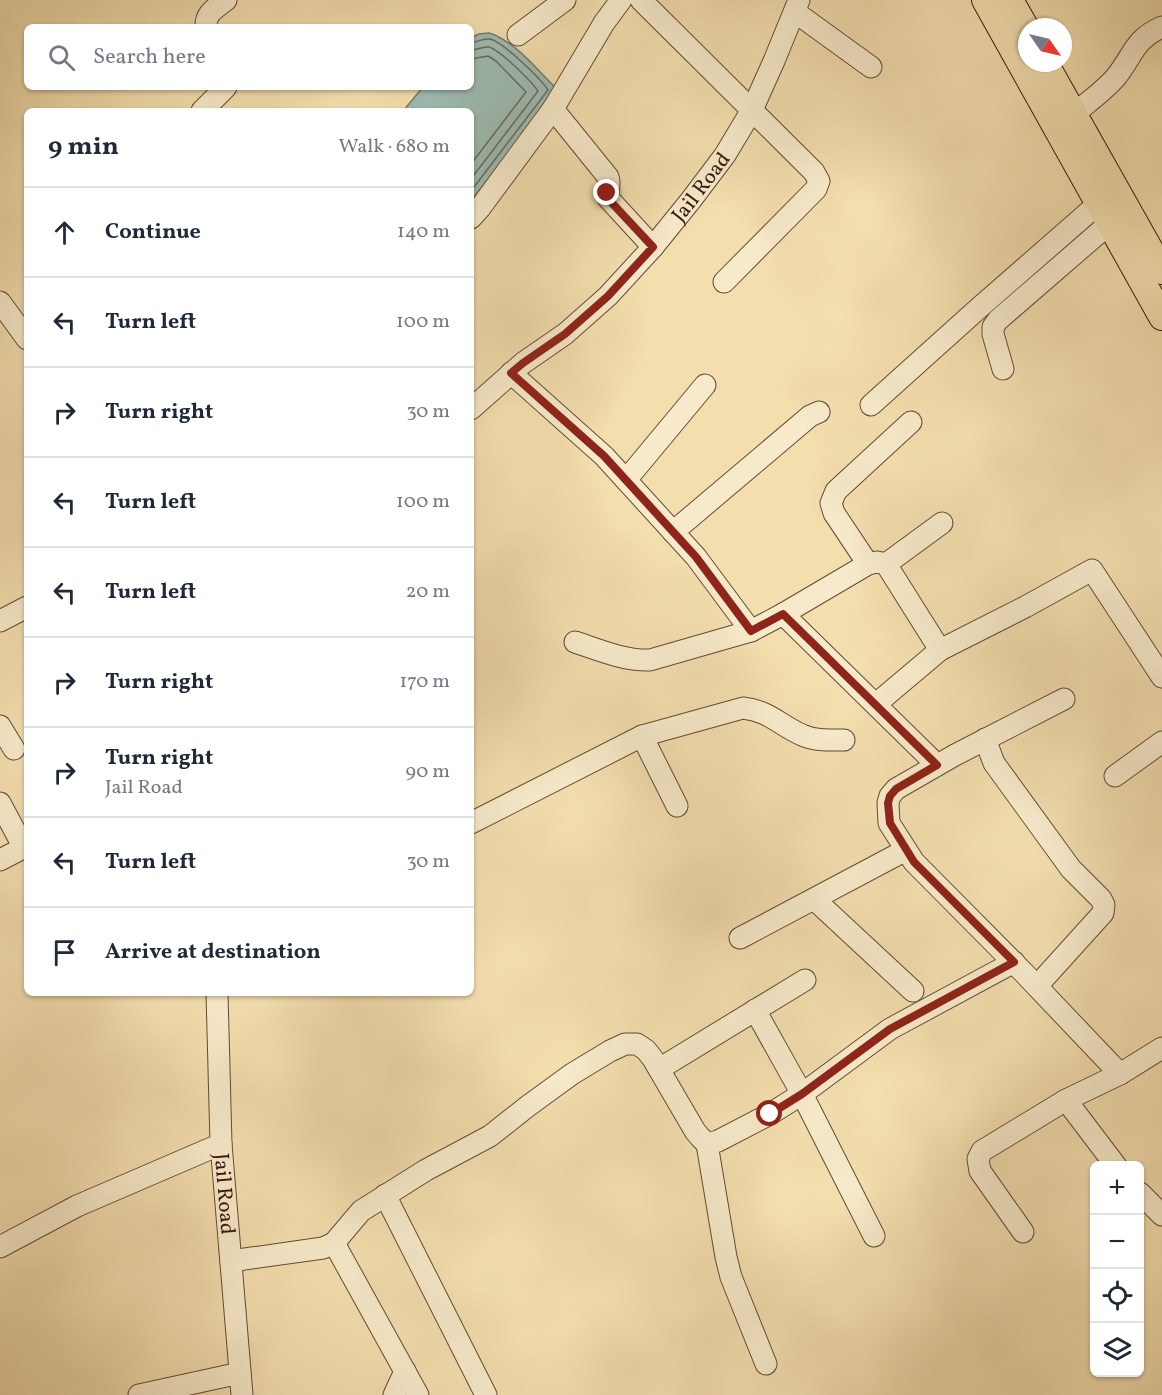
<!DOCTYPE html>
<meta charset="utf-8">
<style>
:root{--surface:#fff;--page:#f6f6f7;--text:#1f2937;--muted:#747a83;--line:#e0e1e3}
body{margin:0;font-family:Vollkorn,serif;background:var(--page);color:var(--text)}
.controls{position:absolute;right:18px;bottom:18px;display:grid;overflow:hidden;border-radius:9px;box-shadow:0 2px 4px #0004}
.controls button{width:54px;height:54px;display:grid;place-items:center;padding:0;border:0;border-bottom:2px solid var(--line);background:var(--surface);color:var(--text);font:30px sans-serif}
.compass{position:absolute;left:1018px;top:18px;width:54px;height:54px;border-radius:50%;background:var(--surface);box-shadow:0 2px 4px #0004;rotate:124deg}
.stop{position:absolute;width:18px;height:18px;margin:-14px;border:4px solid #8f2418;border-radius:50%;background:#fff}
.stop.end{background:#8f2418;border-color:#fff;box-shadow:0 2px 6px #0008}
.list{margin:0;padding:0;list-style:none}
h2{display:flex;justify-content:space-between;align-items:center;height:78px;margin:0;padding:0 24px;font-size:26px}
h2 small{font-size:20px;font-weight:400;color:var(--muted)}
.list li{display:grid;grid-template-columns:39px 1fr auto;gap:18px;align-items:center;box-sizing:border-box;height:90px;padding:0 24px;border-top:2px solid var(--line)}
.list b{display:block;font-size:22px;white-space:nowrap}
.list p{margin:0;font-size:20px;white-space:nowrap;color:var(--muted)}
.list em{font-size:20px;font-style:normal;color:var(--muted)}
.icon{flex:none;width:33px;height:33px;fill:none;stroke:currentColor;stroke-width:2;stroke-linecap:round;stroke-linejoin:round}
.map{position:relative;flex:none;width:1162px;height:1395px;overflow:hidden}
.search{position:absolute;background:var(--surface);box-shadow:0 2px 4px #0004;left:24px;top:24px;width:450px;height:66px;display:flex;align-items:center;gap:15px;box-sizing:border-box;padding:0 21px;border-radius:9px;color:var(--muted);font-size:22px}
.panel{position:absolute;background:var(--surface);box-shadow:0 2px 4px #0004;left:24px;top:108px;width:450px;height:888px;border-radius:9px}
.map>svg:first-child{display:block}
</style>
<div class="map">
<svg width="1162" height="1395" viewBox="0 0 1162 1395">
<rect width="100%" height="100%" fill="#f3deae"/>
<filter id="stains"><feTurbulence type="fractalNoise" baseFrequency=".00333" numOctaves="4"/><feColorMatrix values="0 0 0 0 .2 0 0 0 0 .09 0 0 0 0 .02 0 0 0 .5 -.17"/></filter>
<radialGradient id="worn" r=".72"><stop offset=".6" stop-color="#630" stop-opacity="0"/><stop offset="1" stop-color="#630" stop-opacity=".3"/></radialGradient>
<path fill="#9dbbb1" stroke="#747a6f" stroke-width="1.5" d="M489 33C515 41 536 69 556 88L552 97 471 201V111H403L423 87H471V38L479 34Z"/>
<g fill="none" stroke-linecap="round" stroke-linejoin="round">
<g stroke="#6a6a5f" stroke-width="1.5">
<path d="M471 43C477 42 483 38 490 39 503 42 541 79 548 90L471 191"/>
<path d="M471 50C477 50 483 46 489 47 500 50 532 82 538 91L471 179"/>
<path d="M471 59 488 56 496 61 526 92 471 164"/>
</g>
<g stroke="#654a35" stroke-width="23">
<g id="minor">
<path d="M621 0 604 23 553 109 608 177C611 185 607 190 608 198L653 247"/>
<path d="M641 0 814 172 819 181 816 189 724 282"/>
<path d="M795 12 871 67"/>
<path d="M206 27C205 13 216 8 226 0"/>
<path d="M518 35 565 0"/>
<path d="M202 111 226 87"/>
<path d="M1074 114C1088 102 1104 91 1116 77 1133 56 1134 39 1162 27"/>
<path d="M471 218 480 208 553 109"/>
<path d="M0 302 27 339"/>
<path d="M1003 369 993 334V327L998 320 1109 224"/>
<path d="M511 373 604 456 696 557 751 631 783 614 937 765"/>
<path d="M871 405 980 307 1098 204"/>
<path id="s1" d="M471 409 523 363 565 334 608 296 653 247 691 200 725 155 752 110 774 61 799 0"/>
<path d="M626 480 705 385"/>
<path d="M673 532 810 416 819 412"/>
<path d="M868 564 834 513 831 503 836 491 911 422"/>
<path d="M886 564 942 523"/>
<path d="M783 614 868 564 877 562 886 564 940 650"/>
<path d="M0 621 27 607"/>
<path d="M575 642C599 650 625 661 650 660L751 631"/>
<path d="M1064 699 955 755 896 789 890 796 888 803 889 823 914 862 1024 973 1120 1074 1162 1048"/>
<path d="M876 704 940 650 1025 607 1092 570 1162 677"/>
<path d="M0 726 14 749"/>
<path d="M642 736 743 708C770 711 779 725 802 735 815 741 830 740 844 740"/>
<path d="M985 739 994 763 1071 869 1101 899 1104 905 1103 913 1037 986"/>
<path d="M1115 776 1162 742"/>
<path d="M0 803 24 848"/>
<path d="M471 823 642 736 677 806"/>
<path d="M0 860 27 846"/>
<path d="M814 899 913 991"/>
<path d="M740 938 906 850"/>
<path id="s2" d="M217 993 221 1144 242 1395"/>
<path d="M755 1010 802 1094 874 1236"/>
<path d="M659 1069 805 980"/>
<path d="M707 1144 726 1257 731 1277 766 1364"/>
<path d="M1116 1166 1066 1100 1120 1074"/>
<path d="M1140 1193 1162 1215"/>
<path d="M385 1195 486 1395"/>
<path d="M1023 1232 980 1171 978 1159 982 1151 1066 1100"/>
<path d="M334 1243 418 1395"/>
<path d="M0 1247 77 1206 221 1144"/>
<path d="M231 1261 323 1248 334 1243 361 1211 426 1170 490 1136 528 1106 572 1074 610 1051 625 1044H637L646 1050 653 1059 695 1131 700 1137 707 1144 718 1141 770 1114 802 1094 890 1029 1014 962"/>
<path d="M139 1395 240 1373"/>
<path d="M394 1395 405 1371"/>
</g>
</g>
<g stroke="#36190d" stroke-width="28">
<g id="major">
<path d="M985 0 1162 317"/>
<path d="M1010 0 1027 30"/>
<path d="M1045 63 1162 271"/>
</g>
</g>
<use href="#minor" stroke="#f7eaca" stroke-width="21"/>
<use href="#major" stroke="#f3deae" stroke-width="26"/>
</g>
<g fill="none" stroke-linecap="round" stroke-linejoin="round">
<path stroke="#8f2418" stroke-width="8" d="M607 193 608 198 611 202 653 247 608 296 565 334 523 363 511 373 604 456 696 557 751 631 783 614 937 765 896 789 890 796 888 803 890 823 914 862 1014 962 890 1029 802 1094 770 1114"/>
</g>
<g text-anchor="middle" stroke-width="6" stroke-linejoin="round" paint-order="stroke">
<g font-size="21" fill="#36190d" stroke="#f7eaca">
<text dy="7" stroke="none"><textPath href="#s1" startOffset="321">Jail Road</textPath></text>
<text dy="7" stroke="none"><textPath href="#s2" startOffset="201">Jail Road</textPath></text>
</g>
</g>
<rect width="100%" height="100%" filter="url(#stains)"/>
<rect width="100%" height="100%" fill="url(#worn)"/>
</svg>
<div class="controls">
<button>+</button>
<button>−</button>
<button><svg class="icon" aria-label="locate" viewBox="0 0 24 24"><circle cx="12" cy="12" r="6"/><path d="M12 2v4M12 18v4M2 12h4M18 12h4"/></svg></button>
<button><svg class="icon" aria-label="layers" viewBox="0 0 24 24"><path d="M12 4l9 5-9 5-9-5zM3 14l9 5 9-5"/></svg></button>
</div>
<svg class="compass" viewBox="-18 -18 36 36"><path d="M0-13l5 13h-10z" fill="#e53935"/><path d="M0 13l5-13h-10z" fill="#747a83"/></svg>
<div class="stop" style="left:770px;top:1114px"></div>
<div class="stop end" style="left:607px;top:193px"></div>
<div class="search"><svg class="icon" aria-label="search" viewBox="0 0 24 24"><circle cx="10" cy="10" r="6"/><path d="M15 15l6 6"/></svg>Search here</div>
<section class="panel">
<h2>9 min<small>Walk · 680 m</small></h2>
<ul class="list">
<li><svg class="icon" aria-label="ahead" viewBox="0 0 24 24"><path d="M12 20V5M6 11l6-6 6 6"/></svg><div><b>Continue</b></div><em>140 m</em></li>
<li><svg class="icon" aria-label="left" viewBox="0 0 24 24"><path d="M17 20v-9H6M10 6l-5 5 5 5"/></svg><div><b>Turn left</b></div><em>100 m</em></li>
<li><svg class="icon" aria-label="right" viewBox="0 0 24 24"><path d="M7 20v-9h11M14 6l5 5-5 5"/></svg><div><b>Turn right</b></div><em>30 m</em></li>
<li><svg class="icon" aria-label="left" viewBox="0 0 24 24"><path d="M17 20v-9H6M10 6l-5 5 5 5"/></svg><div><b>Turn left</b></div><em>100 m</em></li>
<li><svg class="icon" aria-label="left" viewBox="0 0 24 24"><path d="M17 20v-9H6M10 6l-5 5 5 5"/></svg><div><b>Turn left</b></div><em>20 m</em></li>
<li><svg class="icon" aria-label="right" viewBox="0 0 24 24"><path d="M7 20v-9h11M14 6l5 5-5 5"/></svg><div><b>Turn right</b></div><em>170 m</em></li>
<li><svg class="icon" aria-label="right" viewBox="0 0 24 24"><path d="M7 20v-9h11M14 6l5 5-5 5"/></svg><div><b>Turn right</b><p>Jail Road</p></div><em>90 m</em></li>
<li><svg class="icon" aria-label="left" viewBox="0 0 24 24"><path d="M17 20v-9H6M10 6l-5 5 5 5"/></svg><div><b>Turn left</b></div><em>30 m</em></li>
<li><svg class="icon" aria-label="arrive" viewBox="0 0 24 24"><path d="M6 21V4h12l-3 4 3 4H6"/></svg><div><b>Arrive at destination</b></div></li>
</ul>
</section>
</div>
